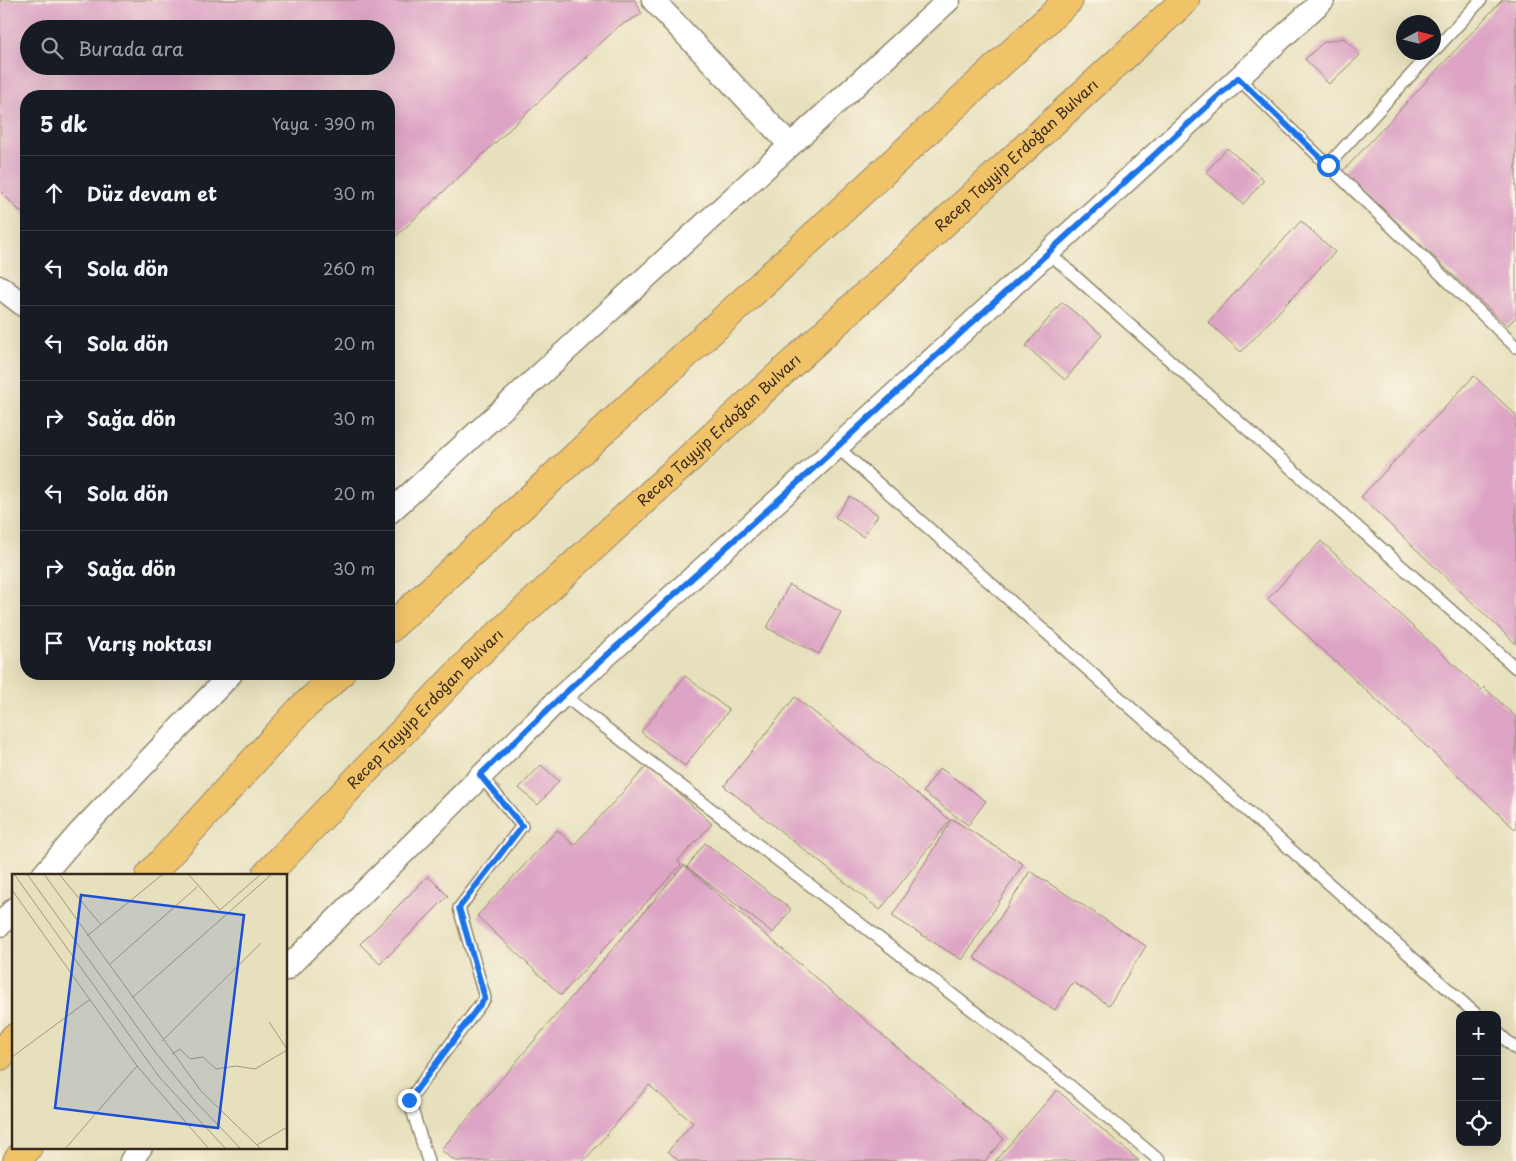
<!DOCTYPE html>
<html lang="tr">
<meta charset="utf-8">
<style>
:root{--surface:#171b24;--page:#242831;--text:#f1f3f6;--muted:#9ea1a6;--line:#363941}
body{margin:0;font-family:"Playpen Sans",sans-serif;background:var(--page);color:var(--text)}
.controls{position:absolute;right:15px;bottom:15px;display:grid;overflow:hidden;border-radius:10px;box-shadow:0 5px 20px #0002}
.controls button{width:45px;height:45px;display:grid;place-items:center;padding:0;border:0;border-bottom:1px solid var(--line);background:var(--surface);color:var(--text);font:25px sans-serif}
.compass{position:absolute;left:1396px;top:15px;width:45px;height:45px;border-radius:50%;background:var(--surface);box-shadow:0 5px 20px #0002;rotate:83deg}
.stop{position:absolute;width:15px;height:15px;margin:-11px;border:4px solid #1a73e8;border-radius:50%;background:#fff}
.stop.end{background:#1a73e8;border-color:#fff;box-shadow:0 1px 5px #0008}
.list{margin:0;padding:0;list-style:none}
h2{display:flex;justify-content:space-between;align-items:center;height:65px;margin:0;padding:0 20px;font-size:21px}
h2 small{font-size:16px;font-weight:400;color:var(--muted)}
.list li{display:grid;grid-template-columns:32px 1fr auto;gap:15px;align-items:center;box-sizing:border-box;height:75px;padding:0 20px;border-top:1px solid var(--line)}
.list b{display:block;font-size:19px;white-space:nowrap}
.list em{font-size:16px;font-style:normal;color:var(--muted)}
.icon{flex:none;width:28px;height:28px;fill:none;stroke:currentColor;stroke-width:2;stroke-linecap:round;stroke-linejoin:round}
.map{position:relative;flex:none;width:1516px;height:1161px;overflow:hidden}
.search{position:absolute;background:var(--surface);box-shadow:0 5px 20px #0002;left:20px;top:20px;width:375px;height:55px;display:flex;align-items:center;gap:12px;box-sizing:border-box;padding:0 18px;border-radius:28px;color:var(--muted);font-size:19px}
.panel{position:absolute;background:var(--surface);box-shadow:0 5px 20px #0002;left:20px;top:90px;width:375px;height:590px;border-radius:20px}
.map>svg:first-child{display:block}
</style>
<div class="map">
<svg width="1516" height="1161" viewBox="0 0 1516 1161">
<rect width="100%" height="100%" fill="#fcf5e5"/>
<filter id="ink" filterUnits="userSpaceOnUse"><feTurbulence type="fractalNoise" baseFrequency=".02" numOctaves="2"/><feDisplacementMap in="SourceGraphic" scale="10" xChannelSelector="R" yChannelSelector="G"/><feConvolveMatrix kernelMatrix="1 2 1 2 8 2 1 2 1" color-interpolation-filters="sRGB"/></filter>
<filter id="wash" filterUnits="userSpaceOnUse"><feTurbulence type="fractalNoise" baseFrequency=".0096" numOctaves="4" result="noise"/><feDisplacementMap in="SourceGraphic" scale="20" xChannelSelector="R" yChannelSelector="G"/><feGaussianBlur stdDeviation="1.12" result="paint"/><feColorMatrix in="noise" values="0 0 0 0 0 0 0 0 0 0 0 0 0 0 0 0 0 1.4 0 .05"/><feComposite in="paint" operator="in"/></filter>
<g filter="url(#wash)">
<rect width="100%" height="100%" fill="#e7e0bd"/>
<g id="blocks">
<g fill="#dda4c5" fill-rule="evenodd">
<path d="M0 0H635L642 14 619 26 389 243V96H26V217L0 191ZM29 29H386V66H29Z"/>
<path d="M1502 0H1516V317L1507 326 1343 171Z"/>
<path d="M1344 38 1360 55 1329 84 1305 59 1324 42Z"/>
<path d="M1227 148 1264 180 1243 204 1206 172Z"/>
<path d="M1301 221 1335 252 1241 352 1208 322Z"/>
<path d="M1062 302 1102 335 1065 380 1026 346Z"/>
<path d="M1474 376 1516 415V644L1361 497Z"/>
<path d="M850 496 878 515 863 537 835 517Z"/>
<path d="M1321 541 1481 690 1484 687 1516 717V830L1268 599Z"/>
<path d="M789 585 841 612 819 654 767 628Z"/>
<path d="M685 676 729 710 685 766 641 732Z"/>
<path d="M795 697 950 820 880 910 724 786Z"/>
<path d="M541 765 559 781 538 805 519 788Z"/>
<path d="M648 765 712 824 678 861 681 865 561 995 477 916 557 830 574 845Z"/>
<path d="M940 768 986 801 968 825 923 792Z"/>
<path d="M952 819 1023 864 962 960 892 916Z"/>
<path d="M705 843 791 909 773 933 687 867Z"/>
<path d="M684 865 1004 1139 985 1161H679L668 1151 693 1123 649 1085 584 1161H455L441 1150Z"/>
<path d="M1030 871 1146 946 1109 1005 1073 982 1055 1010 974 958Z"/>
<path d="M428 876 448 896 380 964 360 944Z"/>
<path d="M1057 1090 1139 1161H995Z"/>
</g>
</g>
</g>
<g filter="url(#ink)">
<use href="#blocks" fill-opacity="0" stroke="#91856e" stroke-width="1"/>
<g fill="none" stroke-linecap="round" stroke-linejoin="round">
<g stroke="#91856e" stroke-width="14">
<g id="service">
<path d="M1434 51 1481 0"/>
<path d="M1238 78 1516 347"/>
<path d="M1328 165 1432 52"/>
<path d="M1049 253 1516 668"/>
<path d="M837 447 1477 1015"/>
<path d="M563 695 1062 1079 1160 1161"/>
<path d="M1497 1032 1516 1049"/>
<path d="M428 1161 409 1100 485 998 459 908 522 826 480 775"/>
</g>
</g>
<g stroke="#91856e" stroke-width="25">
<g id="minor">
<path d="M653 0 790 145"/>
<path d="M0 287 26 307"/>
<path d="M389 513 949 0"/>
<path d="M43 875 80 832 231 674"/>
<path d="M0 925 14 909"/>
<path d="M286 969 563 695 837 447 1323 0"/>
<path d="M131 1161 141 1147"/>
</g>
</g>
<g stroke="#91856e" stroke-width="30">
<g id="trunk">
<path d="M389 629 1069 0"/>
<path d="M150 875 301 709 340 674"/>
<path id="s1" d="M266 875 471 660 1185 0"/>
<path d="M0 1056 14 1038"/>
<path d="M17 1161 28 1147"/>
</g>
</g>
<use href="#service" stroke="#fff" stroke-width="11"/>
<use href="#minor" stroke="#fff" stroke-width="22"/>
<use href="#trunk" stroke="#f1c369" stroke-width="28"/>
</g>
</g>
<g fill="none" stroke-linecap="round" stroke-linejoin="round" filter="url(#ink)">
<path stroke="#1a73e8" stroke-width="6" d="M409 1100 485 998 459 908 522 826 480 775 563 695 837 447 1238 78 1328 165"/>
</g>
<g text-anchor="middle" stroke-width="4" stroke-linejoin="round" paint-order="stroke">
<g font-size="15" fill="#3b2a1e" stroke="#fcf5e5">
<text dy="5" stroke="none"><textPath href="#s1" startOffset="1040">Recep Tayyip Erdoğan Bulvarı</textPath></text>
<text dy="5" stroke="none"><textPath href="#s1" startOffset="635">Recep Tayyip Erdoğan Bulvarı</textPath></text>
<text dy="5" stroke="none"><textPath href="#s1" startOffset="230">Recep Tayyip Erdoğan Bulvarı</textPath></text>
</g>
</g>
<g transform="translate(12 874)">
<rect width="275" height="275" fill="#e7e0bd"/>
<path fill="none" stroke="#a2977d" stroke-width="1" d="M2 0 148 204 214 275M15 0 144 179 184 228 229 275M32 0 189 217 249 275M47 0 89 51M176 0 208 36 249 0M0 16 125 192 197 275M75 62 151 0M97 91 185 13M120 124 260 0M257 148 275 175M150 167 249 69M160 180 168 175 178 185 191 183 204 195 224 192 243 195 275 176M0 183 77 126M245 271 275 253M53 275 125 192"/>
<path fill="#1d4ed8" fill-opacity="0.15" stroke="#1d4ed8" stroke-width="2.5" d="M69 21 232 41 206 254 43 234Z"/>
<rect width="275" height="275" fill="none" stroke="#3b2a1e" stroke-width="2.5"/>
</g>
</svg>
<div class="controls">
<button>+</button>
<button>−</button>
<button><svg class="icon" aria-label="locate" viewBox="0 0 24 24"><circle cx="12" cy="12" r="6"/><path d="M12 2v4M12 18v4M2 12h4M18 12h4"/></svg></button>
</div>
<svg class="compass" viewBox="-18 -18 36 36"><path d="M0-13l5 13h-10z" fill="#e53935"/><path d="M0 13l5-13h-10z" fill="#9ea1a6"/></svg>
<div class="stop" style="left:1328px;top:165px"></div>
<div class="stop end" style="left:409px;top:1100px"></div>
<div class="search"><svg class="icon" aria-label="search" viewBox="0 0 24 24"><circle cx="10" cy="10" r="6"/><path d="M15 15l6 6"/></svg>Burada ara</div>
<section class="panel">
<h2>5 dk<small>Yaya · 390 m</small></h2>
<ul class="list">
<li><svg class="icon" aria-label="ahead" viewBox="0 0 24 24"><path d="M12 20V5M6 11l6-6 6 6"/></svg><div><b>Düz devam et</b></div><em>30 m</em></li>
<li><svg class="icon" aria-label="left" viewBox="0 0 24 24"><path d="M17 20v-9H6M10 6l-5 5 5 5"/></svg><div><b>Sola dön</b></div><em>260 m</em></li>
<li><svg class="icon" aria-label="left" viewBox="0 0 24 24"><path d="M17 20v-9H6M10 6l-5 5 5 5"/></svg><div><b>Sola dön</b></div><em>20 m</em></li>
<li><svg class="icon" aria-label="right" viewBox="0 0 24 24"><path d="M7 20v-9h11M14 6l5 5-5 5"/></svg><div><b>Sağa dön</b></div><em>30 m</em></li>
<li><svg class="icon" aria-label="left" viewBox="0 0 24 24"><path d="M17 20v-9H6M10 6l-5 5 5 5"/></svg><div><b>Sola dön</b></div><em>20 m</em></li>
<li><svg class="icon" aria-label="right" viewBox="0 0 24 24"><path d="M7 20v-9h11M14 6l5 5-5 5"/></svg><div><b>Sağa dön</b></div><em>30 m</em></li>
<li><svg class="icon" aria-label="arrive" viewBox="0 0 24 24"><path d="M6 21V4h12l-3 4 3 4H6"/></svg><div><b>Varış noktası</b></div></li>
</ul>
</section>
</div>
